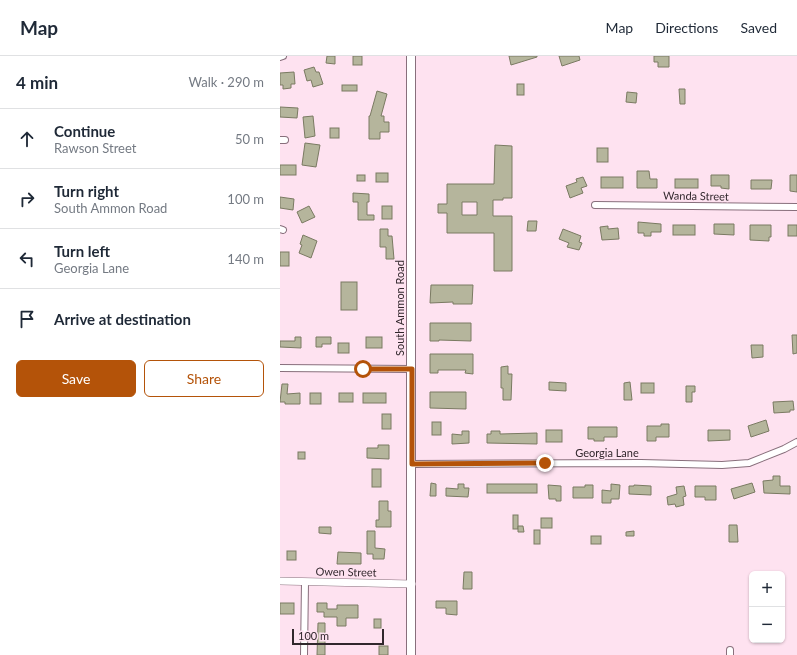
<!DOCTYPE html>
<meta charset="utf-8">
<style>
:root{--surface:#fff;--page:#f6f6f7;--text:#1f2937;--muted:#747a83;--line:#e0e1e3;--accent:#b45309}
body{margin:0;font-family:Lato,sans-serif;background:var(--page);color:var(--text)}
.controls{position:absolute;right:12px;bottom:12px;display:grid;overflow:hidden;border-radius:6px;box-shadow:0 1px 3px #0004}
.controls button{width:36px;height:36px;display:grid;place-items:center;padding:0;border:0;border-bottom:1px solid var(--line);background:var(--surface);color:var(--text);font:20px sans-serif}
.scale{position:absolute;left:12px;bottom:10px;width:92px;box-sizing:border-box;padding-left:4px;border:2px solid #31272c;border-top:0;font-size:11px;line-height:14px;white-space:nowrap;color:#31272c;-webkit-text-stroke:3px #fee2f0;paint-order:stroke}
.stop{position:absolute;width:12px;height:12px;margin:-9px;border:3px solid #b45309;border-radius:50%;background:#fff}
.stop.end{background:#b45309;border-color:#fff;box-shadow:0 1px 4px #0008}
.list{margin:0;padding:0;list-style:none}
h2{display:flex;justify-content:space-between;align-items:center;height:52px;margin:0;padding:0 16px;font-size:17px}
h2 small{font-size:13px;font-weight:400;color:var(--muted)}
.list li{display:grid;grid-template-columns:26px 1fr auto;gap:12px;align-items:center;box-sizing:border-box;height:60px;padding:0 16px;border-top:1px solid var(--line)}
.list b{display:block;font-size:15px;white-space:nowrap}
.list p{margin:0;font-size:13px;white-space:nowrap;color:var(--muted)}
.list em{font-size:13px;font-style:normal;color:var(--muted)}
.actions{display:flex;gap:8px;padding:12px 16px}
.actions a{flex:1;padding:9px 0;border:1px solid var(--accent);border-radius:6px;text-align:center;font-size:14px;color:var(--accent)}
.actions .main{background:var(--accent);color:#fff}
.icon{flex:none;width:22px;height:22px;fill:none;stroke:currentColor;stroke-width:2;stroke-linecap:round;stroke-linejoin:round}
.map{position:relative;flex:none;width:517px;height:599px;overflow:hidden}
header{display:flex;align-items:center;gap:24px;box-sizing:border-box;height:56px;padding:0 20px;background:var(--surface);border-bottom:1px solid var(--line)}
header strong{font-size:19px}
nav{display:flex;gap:22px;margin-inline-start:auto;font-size:14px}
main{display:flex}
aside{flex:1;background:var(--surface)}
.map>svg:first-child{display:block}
</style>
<header>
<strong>Map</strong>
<nav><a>Map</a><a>Directions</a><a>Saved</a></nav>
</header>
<main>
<aside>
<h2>4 min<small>Walk · 290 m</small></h2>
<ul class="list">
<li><svg class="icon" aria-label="ahead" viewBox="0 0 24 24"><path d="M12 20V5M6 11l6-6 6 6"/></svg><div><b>Continue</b><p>Rawson Street</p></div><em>50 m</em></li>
<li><svg class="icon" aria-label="right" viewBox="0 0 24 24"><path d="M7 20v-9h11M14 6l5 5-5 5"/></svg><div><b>Turn right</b><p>South Ammon Road</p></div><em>100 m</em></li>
<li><svg class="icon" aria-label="left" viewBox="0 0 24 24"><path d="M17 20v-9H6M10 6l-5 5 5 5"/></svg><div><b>Turn left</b><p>Georgia Lane</p></div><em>140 m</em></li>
<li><svg class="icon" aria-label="arrive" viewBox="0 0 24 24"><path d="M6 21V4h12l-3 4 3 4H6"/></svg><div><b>Arrive at destination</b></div></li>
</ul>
<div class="actions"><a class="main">Save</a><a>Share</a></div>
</aside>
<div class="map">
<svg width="517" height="599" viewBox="0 0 517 599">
<rect width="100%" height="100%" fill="#fee2f0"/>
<g fill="#b5b59c" stroke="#7a7a62" fill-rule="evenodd">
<path d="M47 0H55V8L46 7Z"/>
<rect x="73" y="0" width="9" height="9"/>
<path d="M229 0H257V1L231 9Z"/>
<path d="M279 0H299L300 4 282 10Z"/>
<path d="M374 0H389V11H378V6H374Z"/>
<path d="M34 11 36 16H39L43 28 33 31 31 24 27 25 24 14Z"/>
<path d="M14 16 15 28H11V32L3 33V29H0V17Z"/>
<rect x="237" y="28" width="7" height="11"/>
<rect x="62" y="29" width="15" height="6"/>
<path d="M399 33H405V48H400Z"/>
<path d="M97 35 107 38 101 60H104V66H109V76H100V83H89V60H90Z"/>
<path d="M347 36 357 37 356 47 346 46Z"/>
<path d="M0 51 18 52 17 62 0 61Z"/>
<path d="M33 60 35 80 25 82 23 61Z"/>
<rect x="50" y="72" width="9" height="10"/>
<path d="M25 87 40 89 36 111 22 109Z"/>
<path d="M215 89 232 90V142H223V144H213V160H232V215H214V177H167V157H158V148H167V128H214ZM182 146H197V159H182Z"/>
<rect x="317" y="92" width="11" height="14"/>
<rect x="0" y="109" width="16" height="10"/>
<path d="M357 115H369L370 123H377V132H357Z"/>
<rect x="96" y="117" width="12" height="9"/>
<rect x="77" y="119" width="8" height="6"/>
<path d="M431 119H449V133L441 132V130H431Z"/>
<path d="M510 119H517V136L510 135Z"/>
<path d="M303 121 307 130 301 132 303 137 290 142 286 130 297 126 296 123Z"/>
<rect x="321" y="121" width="22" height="11"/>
<rect x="395" y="123" width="23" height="9"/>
<path d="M471 124H492L491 133H471Z"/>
<path d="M73 137 89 138V146H87V159H94V164H78V146H73Z"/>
<path d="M0 141 14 143 13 154 0 152Z"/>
<path d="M29 150 35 161 22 167 17 156Z"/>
<rect x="102" y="150" width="10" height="13"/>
<path d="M248 165H257L256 175H247Z"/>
<path d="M358 166 381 168V176H371V180H364V177H358Z"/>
<path d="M434 168H454V179L434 178Z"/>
<rect x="393" y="169" width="22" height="10"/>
<path d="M470 169H491V181H489V185L470 184Z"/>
<rect x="508" y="169" width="9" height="11"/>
<path d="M328 170V173L338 172 339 183 322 184 320 171Z"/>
<path d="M100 173H108V180H112L114 203H106V191H100Z"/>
<path d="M283 173 301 180 299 186 302 187 299 194 287 191 289 187 279 183Z"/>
<path d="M23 179 37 185 31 202 19 197 22 189 20 188Z"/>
<rect x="0" y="196" width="9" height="14"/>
<rect x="61" y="226" width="16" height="28"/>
<path d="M151 229H193L192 248H173V246L150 247Z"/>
<path d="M150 267H191V285L159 284V285H150Z"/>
<path d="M512 279H517V297L513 298Z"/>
<path d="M15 281H21V292L0 291V285H15Z"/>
<path d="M36 281H51V288H42V291H36Z"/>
<rect x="86" y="281" width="16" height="11"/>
<rect x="58" y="287" width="11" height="10"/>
<path d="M471 289H483V301L472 302Z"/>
<path d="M150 298H193V318L185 317 186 314H158V317H150Z"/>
<path d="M228 310V318H232L231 344H223V332H221V311Z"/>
<path d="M269 326 286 327V335L269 334Z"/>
<path d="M350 326 352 344H344V327Z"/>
<rect x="361" y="327" width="13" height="10"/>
<path d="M2 328H8L7 338 20 337V348H5V346H0Z"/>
<path d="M406 330H415V336H412V346H406Z"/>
<path d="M150 336H186V353L150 352Z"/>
<rect x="30" y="337" width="11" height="11"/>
<rect x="59" y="337" width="14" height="9"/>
<rect x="83" y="337" width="23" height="10"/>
<path d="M513 345 514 354H510V356L494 357 493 346Z"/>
<rect x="102" y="358" width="9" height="15"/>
<path d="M486 364 489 375 471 381 468 370Z"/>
<rect x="152" y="366" width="9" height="13"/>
<path d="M381 368H389V381H376V385H367V370H381Z"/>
<path d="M308 371H337V381H324V385H314V383H308Z"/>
<rect x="266" y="374" width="16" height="12"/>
<path d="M428 374H450V384L428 385Z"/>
<path d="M182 375H189V387L172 388V378L182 379Z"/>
<path d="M211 375H220V378L257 377V388L207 387V378H211Z"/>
<path d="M98 389H109V403L87 402V392H98Z"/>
<rect x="18" y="396" width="7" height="7"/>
<rect x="92" y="413" width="9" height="18"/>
<path d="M493 420H500V430H510V438L484 437 483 425 493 424Z"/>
<path d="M151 427 156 428V440H150Z"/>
<path d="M472 427 475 436 454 443 451 433Z"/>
<path d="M178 428H184V432H189L188 441 166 440V432L178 433Z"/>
<rect x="207" y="428" width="50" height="9"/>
<path d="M331 428 340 429 339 443H331V447H322V434L331 435Z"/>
<path d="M268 429 281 430V445H276V443H269Z"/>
<path d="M305 429H313V442H293V431H305Z"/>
<path d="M354 429 371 430V439L349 438V430H354Z"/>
<path d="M404 430 406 440 403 441 404 449 396 451 395 448 388 449 387 441 397 438 396 431Z"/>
<path d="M415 430H436V444H425V441H415Z"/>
<path d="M99 445H108V455H111V471H96V464H99Z"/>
<rect x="233" y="459" width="5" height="14"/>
<rect x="261" y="462" width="11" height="10"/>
<path d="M449 469H457L458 486H449Z"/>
<path d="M238 470H243L244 476H238Z"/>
<path d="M39 471H51V478L39 477Z"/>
<rect x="254" y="474" width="6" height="14"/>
<path d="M87 475H95V492L105 493 104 503H93V498H87Z"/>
<path d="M354 475V480H346V476Z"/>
<rect x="311" y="480" width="10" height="8"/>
<rect x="7" y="495" width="9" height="9"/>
<path d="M58 496 81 497V508H57Z"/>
<path d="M184 516H192V533H183Z"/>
<path d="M156 545H177V559L166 558V552H156Z"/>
<rect x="0" y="547" width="14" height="11"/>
<path d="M37 547H47V553H57V549H78V562H66V570H57V561H44V556H37Z"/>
<rect x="94" y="563" width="7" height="9"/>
<path d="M38 567H45V599H37Z"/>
<rect x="99" y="590" width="9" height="9"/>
</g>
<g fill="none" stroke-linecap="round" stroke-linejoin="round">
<g stroke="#886f7c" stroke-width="8">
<g id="minor">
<path d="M0 1 3 0"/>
<path d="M0 84H5"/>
<path d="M315 149 517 151"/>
<path d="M0 173 3 174"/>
<path d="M0 312 132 313"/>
<path d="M132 408 361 407 442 409 469 407 504 393 517 386"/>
<path d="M24 599 25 526"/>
<path d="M450 599V594"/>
</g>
</g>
<g stroke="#886f7c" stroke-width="8">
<path id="tertiary" d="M0 525 132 528"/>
</g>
<g stroke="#886f7c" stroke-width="10">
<path id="secondary" d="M131 0V599"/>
</g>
<use href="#minor" stroke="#fff" stroke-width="6"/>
<use href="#tertiary" stroke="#fff" stroke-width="7"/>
<use href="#secondary" stroke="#fff" stroke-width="8"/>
</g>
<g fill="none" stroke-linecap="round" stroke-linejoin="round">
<path stroke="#b45309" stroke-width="5" d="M83 313H132V408L265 407"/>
</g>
<g text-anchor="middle" stroke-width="3" stroke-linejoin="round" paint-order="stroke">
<g font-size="11" fill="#31272c" stroke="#fee2f0">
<text transform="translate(416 140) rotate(1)" y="4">Wanda Street</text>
<text transform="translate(120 252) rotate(-90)" y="4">South Ammon Road</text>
<text x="327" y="401">Georgia Lane</text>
<text transform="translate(66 516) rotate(1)" y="4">Owen Street</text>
</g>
</g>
</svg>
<div class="controls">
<button>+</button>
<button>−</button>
</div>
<div class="scale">100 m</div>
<div class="stop" style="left:83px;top:313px"></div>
<div class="stop end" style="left:265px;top:407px"></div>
</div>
</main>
